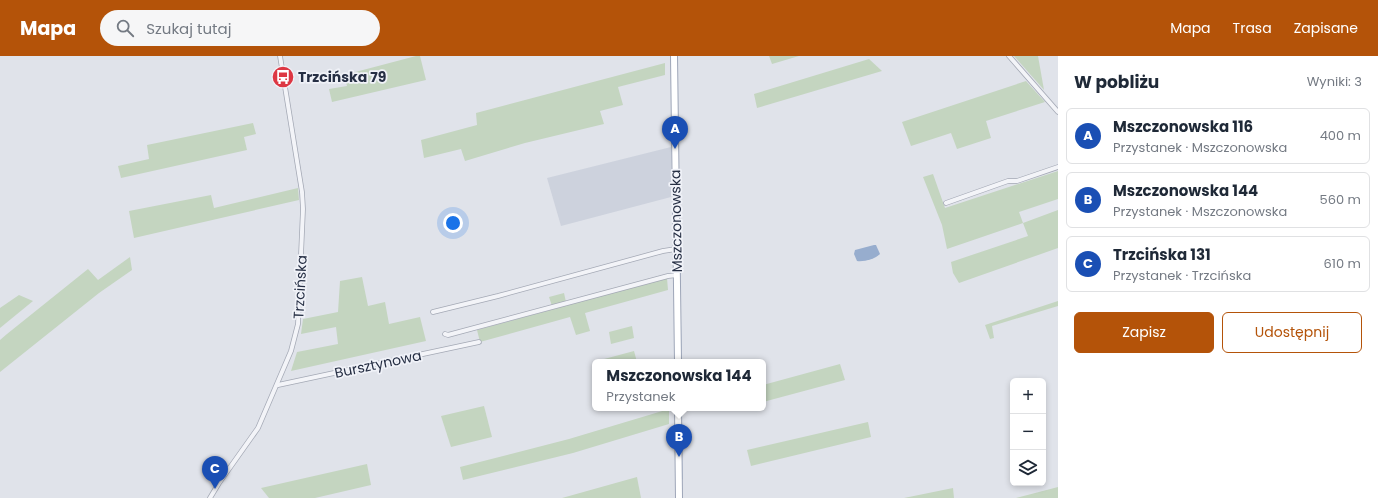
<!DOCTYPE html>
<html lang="pl">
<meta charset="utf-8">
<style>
:root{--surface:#fff;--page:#f6f6f7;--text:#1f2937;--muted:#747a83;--line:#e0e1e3;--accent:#b45309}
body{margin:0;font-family:Poppins,sans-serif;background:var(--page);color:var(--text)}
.controls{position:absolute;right:12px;bottom:12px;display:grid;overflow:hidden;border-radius:6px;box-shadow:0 2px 6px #0003}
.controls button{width:36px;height:36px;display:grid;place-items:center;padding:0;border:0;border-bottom:1px solid var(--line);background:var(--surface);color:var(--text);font:20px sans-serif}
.you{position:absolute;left:453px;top:167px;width:14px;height:14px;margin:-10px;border:3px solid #fff;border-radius:50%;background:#1a73e8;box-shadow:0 0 0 6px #1a73e833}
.badge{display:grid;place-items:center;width:26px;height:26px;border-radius:50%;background:var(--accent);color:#fff;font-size:13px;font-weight:700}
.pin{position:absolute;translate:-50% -33px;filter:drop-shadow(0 1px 2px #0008)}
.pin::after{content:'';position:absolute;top:21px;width:14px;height:12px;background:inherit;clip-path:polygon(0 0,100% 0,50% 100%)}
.popup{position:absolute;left:592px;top:303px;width:174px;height:52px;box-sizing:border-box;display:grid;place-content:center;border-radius:6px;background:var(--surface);filter:drop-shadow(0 1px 3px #0005);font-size:13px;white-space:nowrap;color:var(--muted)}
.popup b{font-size:15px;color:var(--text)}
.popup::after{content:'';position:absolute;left:50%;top:100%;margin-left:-8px;border:8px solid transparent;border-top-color:var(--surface)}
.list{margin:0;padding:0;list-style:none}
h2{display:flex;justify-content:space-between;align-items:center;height:52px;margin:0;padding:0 16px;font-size:17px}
h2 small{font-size:13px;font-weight:400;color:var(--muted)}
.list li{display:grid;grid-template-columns:26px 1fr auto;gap:12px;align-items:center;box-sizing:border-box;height:56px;margin:0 8px 8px;padding:0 8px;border:1px solid var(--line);border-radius:6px}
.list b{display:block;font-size:15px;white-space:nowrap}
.list p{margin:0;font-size:13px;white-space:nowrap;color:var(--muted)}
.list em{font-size:13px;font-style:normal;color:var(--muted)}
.actions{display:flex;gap:8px;padding:12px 16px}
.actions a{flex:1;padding:9px 0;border:1px solid var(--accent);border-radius:6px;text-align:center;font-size:14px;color:var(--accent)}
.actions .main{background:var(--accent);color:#fff}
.icon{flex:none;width:22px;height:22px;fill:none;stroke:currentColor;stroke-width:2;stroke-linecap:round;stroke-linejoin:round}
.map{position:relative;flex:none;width:1058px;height:442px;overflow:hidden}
header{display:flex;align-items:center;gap:24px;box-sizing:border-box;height:56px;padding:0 20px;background:var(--accent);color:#fff}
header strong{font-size:19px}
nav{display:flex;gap:22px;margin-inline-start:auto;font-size:14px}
.search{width:280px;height:36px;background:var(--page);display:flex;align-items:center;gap:10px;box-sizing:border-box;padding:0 14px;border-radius:22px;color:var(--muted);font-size:15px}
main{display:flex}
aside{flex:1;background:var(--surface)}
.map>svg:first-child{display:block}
</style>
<header>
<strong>Mapa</strong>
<div class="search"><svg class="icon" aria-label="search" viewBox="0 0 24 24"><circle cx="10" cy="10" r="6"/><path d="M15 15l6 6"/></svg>Szukaj tutaj</div>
<nav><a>Mapa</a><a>Trasa</a><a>Zapisane</a></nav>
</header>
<main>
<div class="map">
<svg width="1058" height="442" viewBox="0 0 1058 442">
<rect width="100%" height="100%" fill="#e0e3ea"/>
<path fill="#cdd2dd" d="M671 91V141L561 170 547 122Z"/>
<g fill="#c4d5c0">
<path d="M416 0H420L426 24 332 46 329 33 347 30 344 19Z"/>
<path d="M769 0H799L772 8Z"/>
<path d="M1014 0H1038L1044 34Z"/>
<path d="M869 3 882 15 757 52 754 38Z"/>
<path d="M665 7V19L618 31 623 49 600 55 604 68 525 87 465 105 461 93 424 102 421 84 477 69 476 57Z"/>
<path d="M1026 25 1045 46 986 65 991 82 957 93 951 77 911 90 902 66Z"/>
<path d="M253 67 256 78 244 81 247 94 121 122 118 110 149 103 147 89Z"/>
<path d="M1058 115V143L1019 156 1023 167 1058 154V192L959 227 953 217 951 206 1028 180 1023 167 947 193 942 169 923 121 933 118 945 152Z"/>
<path d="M298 132 299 144 134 182 129 155 211 139 214 152Z"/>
<path d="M130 201 132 214 99 237 0 316V284L7 278 88 213 98 224Z"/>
<path d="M362 221 368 250 385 246 389 268 420 261 426 285 291 315 297 296 338 288 336 271 301 278 303 263 338 256 340 225Z"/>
<path d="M667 222 668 234 585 257 590 275 576 279 570 261 480 286 477 274Z"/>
<path d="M564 237 566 246 552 250 549 241Z"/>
<path d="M19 239 33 245 0 272V252Z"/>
<path d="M1058 245V250L992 270 994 282 990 283 985 269Z"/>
<path d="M632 270 634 282 611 288 609 276Z"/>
<path d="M634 295 637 306H595V313L593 306Z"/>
<path d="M840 308 845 324 763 346V329Z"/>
<path d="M484 350 492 381 451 391 441 360Z"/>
<path d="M669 353V368L573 397 463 424 460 411 569 383Z"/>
<path d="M868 366 871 381 751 410 747 394Z"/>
<path d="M367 408 371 429 315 442H269L261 432Z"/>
<path d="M637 421 641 442H562Z"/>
<path d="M1058 431V442H1016Z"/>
<path d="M953 432 954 442H904Z"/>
</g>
<path fill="#97adce" d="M874 189H876L880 198C875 203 864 206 857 205L854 198 855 194Z"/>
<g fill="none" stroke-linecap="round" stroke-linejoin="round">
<g stroke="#97adce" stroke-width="1">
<path d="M679 153 681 306"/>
<path d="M681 352 682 423"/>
</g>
<g stroke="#a4a9b5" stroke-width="5.5">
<g id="minor">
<path d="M1009 0 1058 56"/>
<path d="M946 147 1008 125H1017L1058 111"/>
<path d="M433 256 498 240 663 195 676 193"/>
<path d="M445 278 448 279 668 220 677 219"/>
<path d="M278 329 479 286"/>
<path d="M210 442 219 427 258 372 291 295 298 268 303 153 302 136 280 0"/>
</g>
</g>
<g stroke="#9ea6b8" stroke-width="8">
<g id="primary">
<path d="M674 0 678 306"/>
<path d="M678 352 679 442"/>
</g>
</g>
<use href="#minor" stroke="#f3f4f8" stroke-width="4"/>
<use href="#primary" stroke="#fff" stroke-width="6"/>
</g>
<defs>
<g id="bus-disc" transform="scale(1.15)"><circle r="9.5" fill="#dd3743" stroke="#f0f2f8"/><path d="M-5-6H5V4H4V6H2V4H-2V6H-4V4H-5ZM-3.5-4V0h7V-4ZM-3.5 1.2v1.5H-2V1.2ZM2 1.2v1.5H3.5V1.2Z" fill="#fff"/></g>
</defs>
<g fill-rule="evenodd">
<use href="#bus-disc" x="283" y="21"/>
</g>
<g text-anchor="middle" stroke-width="3.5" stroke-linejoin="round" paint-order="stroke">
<g font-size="14" font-weight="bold" fill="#262f44" stroke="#f0f2f8" text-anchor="start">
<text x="298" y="26">Trzcińska 79</text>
</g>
<g font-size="14" fill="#262f44" stroke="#f0f2f8">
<text transform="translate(676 165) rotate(-91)" y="5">Mszczonowska</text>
<text transform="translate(300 231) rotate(-87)" y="5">Trzcińska</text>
<text transform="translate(378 308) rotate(-12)" y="5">Bursztynowa</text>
</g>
</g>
</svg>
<div class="controls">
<button>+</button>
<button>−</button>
<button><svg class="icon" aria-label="layers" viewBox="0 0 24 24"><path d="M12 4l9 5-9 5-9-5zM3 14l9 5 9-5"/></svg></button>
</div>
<div class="you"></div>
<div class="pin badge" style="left:675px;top:93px;background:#1a4fb4">A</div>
<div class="pin badge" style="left:679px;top:401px;background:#1a4fb4">B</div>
<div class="popup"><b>Mszczonowska 144</b>Przystanek</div>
<div class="pin badge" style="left:215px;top:433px;background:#1a4fb4">C</div>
</div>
<aside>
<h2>W pobliżu<small>Wyniki: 3</small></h2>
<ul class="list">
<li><span class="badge" style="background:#1a4fb4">A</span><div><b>Mszczonowska 116</b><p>Przystanek · Mszczonowska</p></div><em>400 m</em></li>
<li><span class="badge" style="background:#1a4fb4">B</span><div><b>Mszczonowska 144</b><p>Przystanek · Mszczonowska</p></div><em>560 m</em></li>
<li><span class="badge" style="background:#1a4fb4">C</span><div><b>Trzcińska 131</b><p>Przystanek · Trzcińska</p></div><em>610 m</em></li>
</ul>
<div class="actions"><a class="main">Zapisz</a><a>Udostępnij</a></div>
</aside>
</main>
